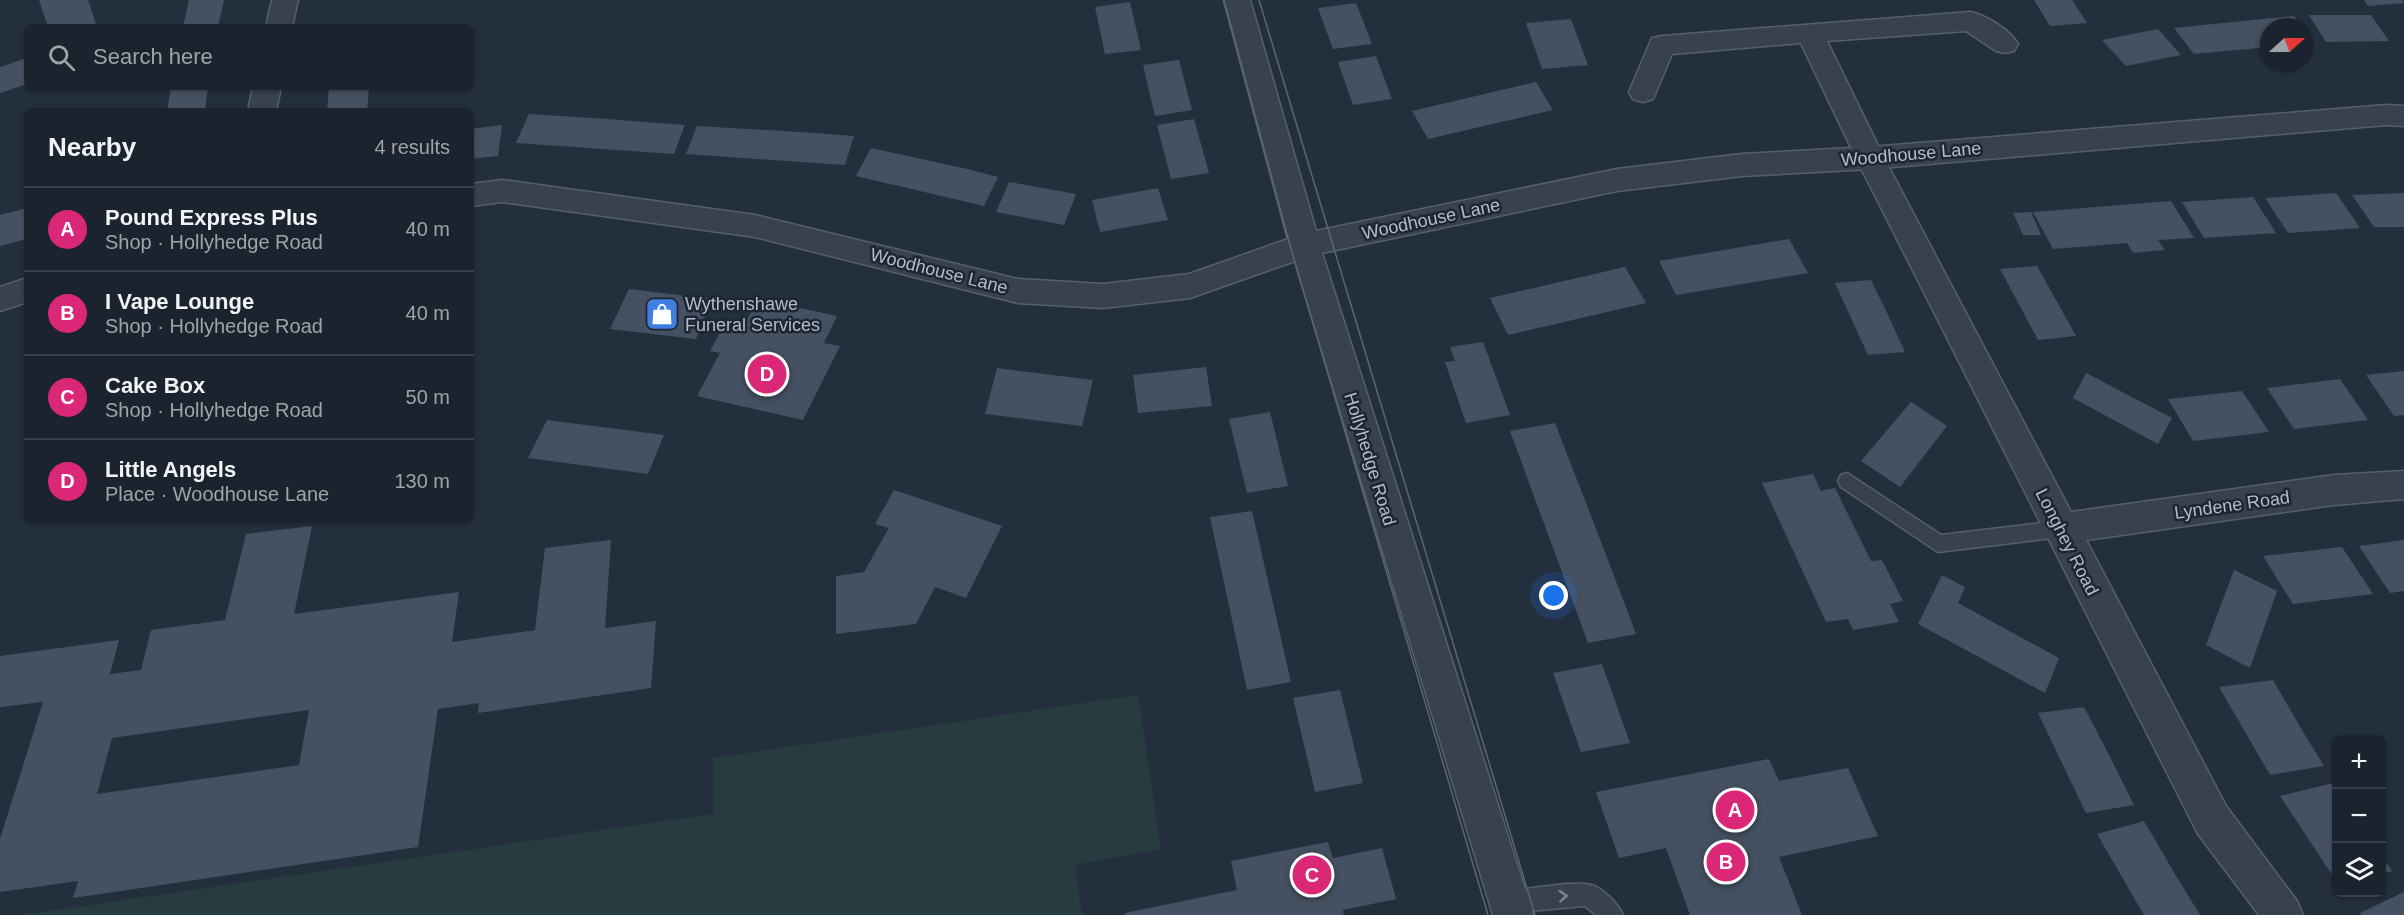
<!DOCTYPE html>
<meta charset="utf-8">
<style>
:root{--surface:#1b232e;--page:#242b36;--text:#f1f3f6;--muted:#a0a4aa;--line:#39404a;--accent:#db2777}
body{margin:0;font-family:Helvetica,sans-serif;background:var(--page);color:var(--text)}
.controls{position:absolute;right:18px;bottom:18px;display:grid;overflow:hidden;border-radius:9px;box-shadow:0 2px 4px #0004}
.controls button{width:54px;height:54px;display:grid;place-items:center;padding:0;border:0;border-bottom:2px solid var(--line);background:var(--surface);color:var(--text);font:30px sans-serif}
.compass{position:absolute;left:2260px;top:18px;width:54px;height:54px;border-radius:50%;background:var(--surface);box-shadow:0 2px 4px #0004;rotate:69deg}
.you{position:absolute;left:1554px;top:596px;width:21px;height:21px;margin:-15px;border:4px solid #fff;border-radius:50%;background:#1a73e8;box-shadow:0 0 0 9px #1a73e833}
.badge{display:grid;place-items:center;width:39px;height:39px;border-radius:50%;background:var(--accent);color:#fff;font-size:20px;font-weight:700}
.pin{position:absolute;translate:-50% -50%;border:3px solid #fff;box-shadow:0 2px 6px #0006}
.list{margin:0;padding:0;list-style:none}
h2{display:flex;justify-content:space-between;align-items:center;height:78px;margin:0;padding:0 24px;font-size:26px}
h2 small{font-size:20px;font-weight:400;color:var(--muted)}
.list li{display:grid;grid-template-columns:39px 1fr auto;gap:18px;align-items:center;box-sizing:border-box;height:84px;padding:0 24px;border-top:2px solid var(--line)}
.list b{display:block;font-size:22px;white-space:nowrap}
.list p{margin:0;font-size:20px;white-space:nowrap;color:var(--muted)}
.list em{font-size:20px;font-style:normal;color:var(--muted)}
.icon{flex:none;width:33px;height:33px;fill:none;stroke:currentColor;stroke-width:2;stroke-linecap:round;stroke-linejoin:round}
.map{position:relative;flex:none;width:2404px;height:915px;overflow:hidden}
.search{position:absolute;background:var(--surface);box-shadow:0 2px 4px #0004;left:24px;top:24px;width:450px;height:66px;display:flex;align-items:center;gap:15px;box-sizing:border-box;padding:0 21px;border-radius:9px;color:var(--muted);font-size:22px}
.panel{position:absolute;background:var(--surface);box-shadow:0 2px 4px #0004;left:24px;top:108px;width:450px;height:414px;border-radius:9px}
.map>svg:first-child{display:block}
</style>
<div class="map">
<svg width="2404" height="915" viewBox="0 0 2404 915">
<rect width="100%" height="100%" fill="#242f3e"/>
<path fill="#263c3f" d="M1138 695 1161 849 1075 865 1082 915H21L713 814V758Z"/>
<g fill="#455162" fill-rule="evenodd">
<path d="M39 0H88L96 24 88 27H48Z"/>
<path d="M189 0H224L218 27H183Z"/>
<path d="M2034 0H2072L2087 23 2050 26Z"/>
<path d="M2364 0H2402L2404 3 2368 6Z"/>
<path d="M1130 2 1141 50 1105 54 1095 7Z"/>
<path d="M1356 3 1372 44 1333 49 1318 8Z"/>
<path d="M2309 15H2371L2389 41 2326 42Z"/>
<path d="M2294 16 2302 27H2269V47L2194 54 2174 28Z"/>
<path d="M1571 19 1588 65 1542 69 1526 23Z"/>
<path d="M2158 29 2181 55 2126 66 2102 40Z"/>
<path d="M1376 56 1392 99 1353 105 1338 62Z"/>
<path d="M27 58V84L0 93V67Z"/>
<path d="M1179 60 1192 110 1155 116 1143 65Z"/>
<path d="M1536 82 1553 110 1428 139 1412 111Z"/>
<path d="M171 87H208L205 111H167Z"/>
<path d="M329 87H369L367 111H327Z"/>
<path d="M529 114 607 119 685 125 674 154 516 143Z"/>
<path d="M1194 119 1209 173 1171 179 1157 125Z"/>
<path d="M502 125 498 156 471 159V129Z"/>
<path d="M697 126 815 133 854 136 845 165 686 154Z"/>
<path d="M871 148 967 169 998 177 984 206 856 176Z"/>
<path d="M1009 182 1076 194 1064 225 996 212Z"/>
<path d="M1158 188 1168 220 1100 232 1092 200Z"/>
<path d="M2336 193 2360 228 2288 233 2265 198Z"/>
<path d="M2404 193V227H2374L2352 195Z"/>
<path d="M2253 197 2276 233 2204 238 2182 202Z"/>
<path d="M2171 201 2194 238 2158 240 2165 250 2133 253 2127 243 2053 249 2033 212Z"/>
<path d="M27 208V239L0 246V215Z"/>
<path d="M2031 212 2041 235H2023L2013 213Z"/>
<path d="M1789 239 1808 273 1676 295 1659 261Z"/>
<path d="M2037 266 2056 300 2076 336 2038 340 2000 269Z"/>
<path d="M1625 267 1646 303 1508 335 1490 298Z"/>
<path d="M1871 280 1888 315 1905 352 1868 355 1835 283Z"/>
<path d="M629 289 712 299 696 339 610 329Z"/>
<path d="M758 299 837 316 824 343 840 346 803 420 697 396 720 353 710 351 728 318 746 322Z"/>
<path d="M1483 342 1510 415 1466 423 1445 362 1455 361 1450 347Z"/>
<path d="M1206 367 1212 406 1138 413 1133 375Z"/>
<path d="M997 368 1093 380 1082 426 985 414Z"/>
<path d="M2404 371V415L2394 416 2366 375Z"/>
<path d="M2086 373 2172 418 2158 444 2073 398Z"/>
<path d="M2340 379 2368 420 2294 429 2267 388Z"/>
<path d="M2242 391 2269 432 2193 441 2168 399Z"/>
<path d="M1911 402 1947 426 1900 487 1861 461Z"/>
<path d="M1270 412 1288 486 1247 493 1229 419Z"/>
<path d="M547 420 664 435 648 474 528 458Z"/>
<path d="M1555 423 1608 560 1636 634 1588 643 1510 431Z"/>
<path d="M1813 474 1821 491 1835 488 1871 561 1882 560 1903 601 1890 604 1899 622 1853 630 1848 619 1826 622 1762 483Z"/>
<path d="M894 490 1002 526 966 598 935 587 916 624 836 634V576L864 572 889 528 875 524Z"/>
<path d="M1252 511 1291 682 1247 690 1210 517Z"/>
<path d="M312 526 294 614 459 592 452 642 535 630 545 548 611 540 605 628 656 621 651 688 478 713 479 703 438 709 418 847 73 898 78 881 0 892V839L43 702 0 707V656L119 640 110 674 141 670 151 630 225 620 246 534ZM309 710 299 765 97 794 112 738Z"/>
<path d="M2404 540V591L2390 593 2359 546Z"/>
<path d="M2342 547 2373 594 2293 604 2263 556Z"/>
<path d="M2234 570 2277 591 2250 668 2206 645Z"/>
<path d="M1942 575 1965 587 1958 603 2059 658 2045 693 1918 624Z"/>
<path d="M1602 664 1630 743 1581 752 1553 673Z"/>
<path d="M2273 680 2299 725 2324 766 2270 775 2219 687Z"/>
<path d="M1340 690 1363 783 1315 792 1293 698Z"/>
<path d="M2084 707 2109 755 2134 805 2086 813 2038 713Z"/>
<path d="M1769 759 1779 781 1848 768 1878 836 1779 857 1802 915H1690L1666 848 1619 858 1596 792Z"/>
<path d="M2334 783 2336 787V881L2280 796Z"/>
<path d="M2144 821 2175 874 2200 915H2144L2097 834Z"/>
<path d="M1328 842 1333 858 1382 848 1396 899 1343 910 1344 915H1125V913L1237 890 1231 861Z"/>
<path d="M2382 856 2392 871 2382 874Z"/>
<path d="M2404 892V915H2361L2360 913Z"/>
</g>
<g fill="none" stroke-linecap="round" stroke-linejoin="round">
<g stroke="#565f6c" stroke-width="3">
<g id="service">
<path d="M1847 473 1941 535 2060 521 2067 523 2069 529 2067 535 2060 537 1938 552 1841 487 1838 481 1841 475Z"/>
<path d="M1566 884C1574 884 1583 883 1591 885 1603 888 1618 904 1623 915H1596L1585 906 1508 913 1500 910 1497 902 1500 894 1508 891Z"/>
</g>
</g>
<g stroke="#565f6c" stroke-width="3">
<g id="minor">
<path d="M272 0H298L292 27H266Z"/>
<path d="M1971 12C1987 16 2010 30 2018 44L2014 51 2005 53 1996 51 1966 31 1827 41 1884 158 2071 512 2334 475 2404 471V499L2334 505 2086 540 2226 806 2297 901 2303 915H2259L2198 834 1856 158 1801 43 1672 54 1653 99 1643 102 1633 99 1629 92 1649 45 1652 38 1662 36Z"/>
<path d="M253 87H281L276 111H248Z"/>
</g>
</g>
<g stroke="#565f6c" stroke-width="3">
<g id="tertiary">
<path d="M1224 0H1250L1316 231 1617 169 1742 154 1870 147 2386 105 2404 106V126L2386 125 1870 169 1742 176 1617 191 1322 253 1533 915H1493L1295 261 1190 298 1103 308 1018 303 755 237 502 202 471 206V184L502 180 755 215 1018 279 1103 284 1189 274 1288 239Z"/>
<path d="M27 278V302L0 311V287Z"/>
</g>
</g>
<use href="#service" fill="#38414e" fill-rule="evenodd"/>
<use href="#minor" fill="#38414e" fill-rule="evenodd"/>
<use href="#tertiary" fill="#38414e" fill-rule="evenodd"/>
<g stroke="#5a6575" stroke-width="1.5">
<path d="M1224 0 1291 249 1488 915"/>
<path d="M1259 0 1535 915"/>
</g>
</g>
<defs><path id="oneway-chevron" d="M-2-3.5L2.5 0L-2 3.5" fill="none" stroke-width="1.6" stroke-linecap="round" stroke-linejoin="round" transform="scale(1.5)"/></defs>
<use stroke="#7c8592" href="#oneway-chevron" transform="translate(1563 896) rotate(-4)"/>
<defs>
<g id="shop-square" transform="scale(1.725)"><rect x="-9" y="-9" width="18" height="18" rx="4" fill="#3f7fe0" stroke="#1d2633"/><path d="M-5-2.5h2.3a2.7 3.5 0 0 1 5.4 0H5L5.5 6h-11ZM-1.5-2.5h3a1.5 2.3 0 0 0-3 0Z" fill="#fff"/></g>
</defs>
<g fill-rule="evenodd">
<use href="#shop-square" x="662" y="314"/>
</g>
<g text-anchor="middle" stroke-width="5" stroke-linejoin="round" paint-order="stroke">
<g font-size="18" fill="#b4bcc9" stroke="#1d2633">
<text transform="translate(1911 154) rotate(-5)" y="6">Woodhouse Lane</text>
<text transform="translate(1431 219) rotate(-12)" y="6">Woodhouse Lane</text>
<text transform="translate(939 271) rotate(14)" y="6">Woodhouse Lane</text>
<text transform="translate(1370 459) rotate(73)" y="6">Hollyhedge Road</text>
<text transform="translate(2232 505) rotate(-8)" y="6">Lyndene Road</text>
<text transform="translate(2067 542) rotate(63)" y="6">Longhey Road</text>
</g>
<g font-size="18" fill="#b4bcc9" stroke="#1d2633" text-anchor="start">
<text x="685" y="310">Wythenshawe<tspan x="685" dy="21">Funeral Services</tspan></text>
</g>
</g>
</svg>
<div class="controls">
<button>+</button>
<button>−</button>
<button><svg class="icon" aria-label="layers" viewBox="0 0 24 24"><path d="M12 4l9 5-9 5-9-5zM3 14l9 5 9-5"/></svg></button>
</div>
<svg class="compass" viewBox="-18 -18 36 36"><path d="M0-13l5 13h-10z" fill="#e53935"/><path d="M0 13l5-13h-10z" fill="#a0a4aa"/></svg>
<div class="you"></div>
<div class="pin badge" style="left:1735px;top:810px">A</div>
<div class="pin badge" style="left:1726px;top:862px">B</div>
<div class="pin badge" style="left:1312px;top:875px">C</div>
<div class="pin badge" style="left:767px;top:374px">D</div>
<div class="search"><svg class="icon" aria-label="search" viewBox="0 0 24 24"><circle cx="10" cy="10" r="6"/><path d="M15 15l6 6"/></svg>Search here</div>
<section class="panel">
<h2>Nearby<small>4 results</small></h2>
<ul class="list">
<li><span class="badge">A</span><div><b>Pound Express Plus</b><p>Shop · Hollyhedge Road</p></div><em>40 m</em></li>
<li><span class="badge">B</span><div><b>I Vape Lounge</b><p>Shop · Hollyhedge Road</p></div><em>40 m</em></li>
<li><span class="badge">C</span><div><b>Cake Box</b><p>Shop · Hollyhedge Road</p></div><em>50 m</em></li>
<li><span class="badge">D</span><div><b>Little Angels</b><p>Place · Woodhouse Lane</p></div><em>130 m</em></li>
</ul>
</section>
</div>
